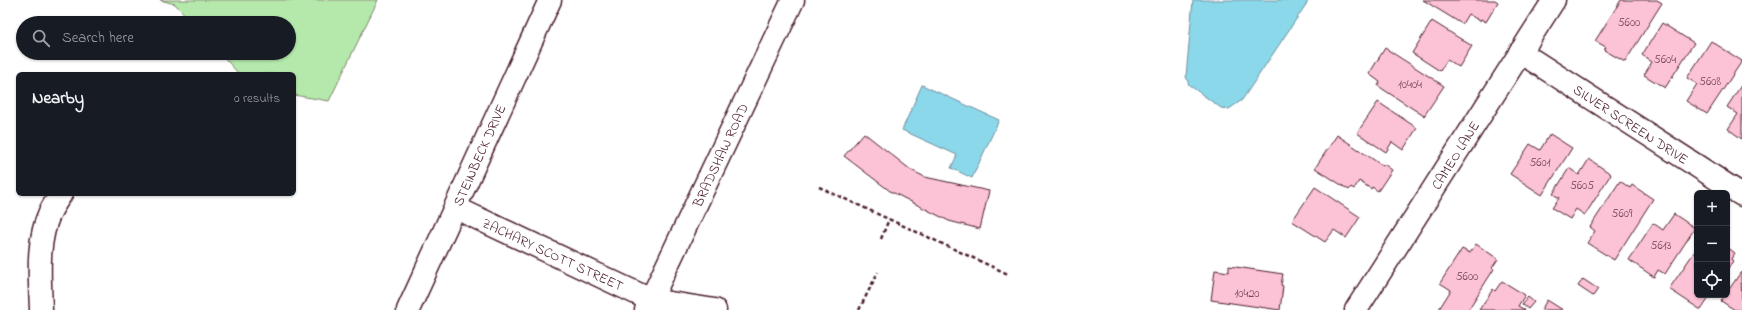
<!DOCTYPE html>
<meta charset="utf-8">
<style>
:root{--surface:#171b24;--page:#20242c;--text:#f1f3f6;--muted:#9ea1a6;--line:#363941}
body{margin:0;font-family:"Indie Flower",sans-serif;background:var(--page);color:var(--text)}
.controls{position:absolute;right:12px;bottom:12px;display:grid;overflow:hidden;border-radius:6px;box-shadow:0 1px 3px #0004}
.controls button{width:36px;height:36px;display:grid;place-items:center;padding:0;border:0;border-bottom:1px solid var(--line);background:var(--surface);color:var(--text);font:20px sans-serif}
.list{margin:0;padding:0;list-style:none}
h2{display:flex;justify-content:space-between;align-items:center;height:52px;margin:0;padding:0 16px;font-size:17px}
h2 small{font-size:13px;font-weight:400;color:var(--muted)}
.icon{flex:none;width:22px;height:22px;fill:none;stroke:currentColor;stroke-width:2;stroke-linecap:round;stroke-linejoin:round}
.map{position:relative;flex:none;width:1742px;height:310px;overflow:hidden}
.search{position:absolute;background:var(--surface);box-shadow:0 1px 3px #0004;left:16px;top:16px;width:280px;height:44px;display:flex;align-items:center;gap:10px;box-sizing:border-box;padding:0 14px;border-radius:22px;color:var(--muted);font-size:15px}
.panel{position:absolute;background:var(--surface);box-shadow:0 1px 3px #0004;left:16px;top:72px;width:280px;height:124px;border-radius:6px}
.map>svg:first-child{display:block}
</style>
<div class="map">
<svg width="1742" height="310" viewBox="0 0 1742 310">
<rect width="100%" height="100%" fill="#fff"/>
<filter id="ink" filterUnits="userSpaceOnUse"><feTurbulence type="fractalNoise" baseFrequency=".025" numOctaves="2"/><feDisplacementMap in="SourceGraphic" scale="8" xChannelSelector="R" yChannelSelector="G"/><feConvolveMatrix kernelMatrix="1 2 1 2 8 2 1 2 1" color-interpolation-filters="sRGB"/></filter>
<g filter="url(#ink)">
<path fill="#b4e9ab" stroke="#7f846b" d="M160 0H378L329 101 294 95V74H239L220 53H289V23H193L175 4Z"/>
<g fill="#8bd8ea" stroke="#718e9e">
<path d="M1193 0H1309L1242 100 1229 109 1221 108 1189 85 1186 76Z"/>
<path d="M922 85 999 120 972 178 951 168 957 155 902 130Z"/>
</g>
<g fill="#fcc2d5" stroke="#4a1f2b">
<path d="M1423 0H1495L1498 2 1486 22 1481 19 1480 21 1468 14 1462 24Z"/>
<path d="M1621 0H1657L1662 3 1625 62 1604 50 1606 47 1595 41Z"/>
<path d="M1432 21 1472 46 1459 67 1447 60 1440 71 1412 53Z"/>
<path d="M1662 23 1694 43 1665 88 1644 75 1652 62 1642 55Z"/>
<path d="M1711 41 1742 61 1707 114 1686 101 1697 84 1687 78Z"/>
<path d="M1385 48 1444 86 1424 116 1378 86 1380 82 1369 74Z"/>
<path d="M1742 84V139L1728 129 1738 114 1727 107Z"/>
<path d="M1378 102 1417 128 1403 150 1392 142 1386 152 1357 133Z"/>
<path d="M864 133 911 170 925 177 989 191 980 229 949 221 890 191 844 156Z"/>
<path d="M1550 134 1572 148 1542 195 1510 174 1530 144 1540 150Z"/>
<path d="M1337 135 1383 166 1384 164 1392 170 1378 191 1372 187 1371 189 1359 181 1354 189 1351 187 1349 190 1315 168Z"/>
<path d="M1589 159 1611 174 1585 215 1576 209 1570 219 1552 208 1559 198 1553 194 1569 168 1579 175Z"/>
<path d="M1620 181 1630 188 1632 185 1653 199 1614 260 1587 243 1595 231 1590 227Z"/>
<path d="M1315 187 1360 217 1346 238 1334 230 1325 242 1292 221Z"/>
<path d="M1674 214 1695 228 1665 274 1658 270 1654 277 1629 260 1653 223 1663 230Z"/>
<path d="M1476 244 1498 259 1492 268 1494 269 1468 310H1441L1439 309 1451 290 1440 283 1462 249 1470 253Z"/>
<path d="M1727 247 1735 253 1731 259 1733 261 1727 270Z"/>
<path d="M1695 251 1697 252V295H1711L1701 310 1669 289Z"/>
<path d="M1229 266 1283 274 1281 285 1283 286 1280 310 1211 300 1215 270 1229 272Z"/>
<path d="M1741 272 1742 310H1735L1721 301Z"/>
<path d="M1583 279 1598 289 1593 296 1578 286Z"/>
<path d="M1502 281 1525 295 1518 306 1525 310H1479L1493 289 1495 291Z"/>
<path d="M1528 297 1534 302 1528 309 1522 304Z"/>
<path d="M1547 300 1563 310H1541Z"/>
</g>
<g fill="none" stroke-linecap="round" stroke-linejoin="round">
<g stroke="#4a1f2b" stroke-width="25">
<g id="minor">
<path d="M1520 52 1742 195"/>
<path d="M456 208 651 300 664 310"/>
<path d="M651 300 715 310"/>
<path d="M41 310C40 277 36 243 50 212 53 206 57 200 61 194"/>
<path d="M408 310 550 0"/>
<path d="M646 310 793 0"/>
<path d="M1356 310 1554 0"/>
</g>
</g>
<g stroke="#4a1f2b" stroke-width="2.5" stroke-dasharray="4 3" stroke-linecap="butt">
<path d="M819 187 1008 274"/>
<path d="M881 239 889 219"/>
<path d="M859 310 878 272"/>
</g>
<use href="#minor" stroke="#fff" stroke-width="22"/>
</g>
</g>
<g text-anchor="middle" stroke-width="3" stroke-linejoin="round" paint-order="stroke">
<g font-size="12" fill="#764856">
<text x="1629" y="26">5600</text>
<text x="1665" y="63">5604</text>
<text x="1710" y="85">5608</text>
<text x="1410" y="88">10404</text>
<text x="1540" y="166">5601</text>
<text x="1582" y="189">5605</text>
<text x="1622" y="217">5609</text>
<text x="1661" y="249">5613</text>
<text x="1467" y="280">5600</text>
<text x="1247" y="297">10420</text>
</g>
<g font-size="14" fill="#4a1f2b" stroke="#fff">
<text transform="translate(1631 124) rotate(33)" y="5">SILVER SCREEN DRIVE</text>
<text transform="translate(479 155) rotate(-66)" y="5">STEINBECK DRIVE</text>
<text transform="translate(720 155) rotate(-65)" y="5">BRADSHAW ROAD</text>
<text transform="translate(1455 155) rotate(-58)" y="5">CAMEO LANE</text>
<text transform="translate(553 254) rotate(25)" y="5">ZACHARY SCOTT STREET</text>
</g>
</g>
</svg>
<div class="controls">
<button>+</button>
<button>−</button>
<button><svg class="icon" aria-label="locate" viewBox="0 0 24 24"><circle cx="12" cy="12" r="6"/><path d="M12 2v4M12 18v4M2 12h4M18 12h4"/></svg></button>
</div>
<div class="search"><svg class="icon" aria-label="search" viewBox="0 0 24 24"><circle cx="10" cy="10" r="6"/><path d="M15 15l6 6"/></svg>Search here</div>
<section class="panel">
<h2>Nearby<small>0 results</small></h2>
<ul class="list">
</ul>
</section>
</div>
